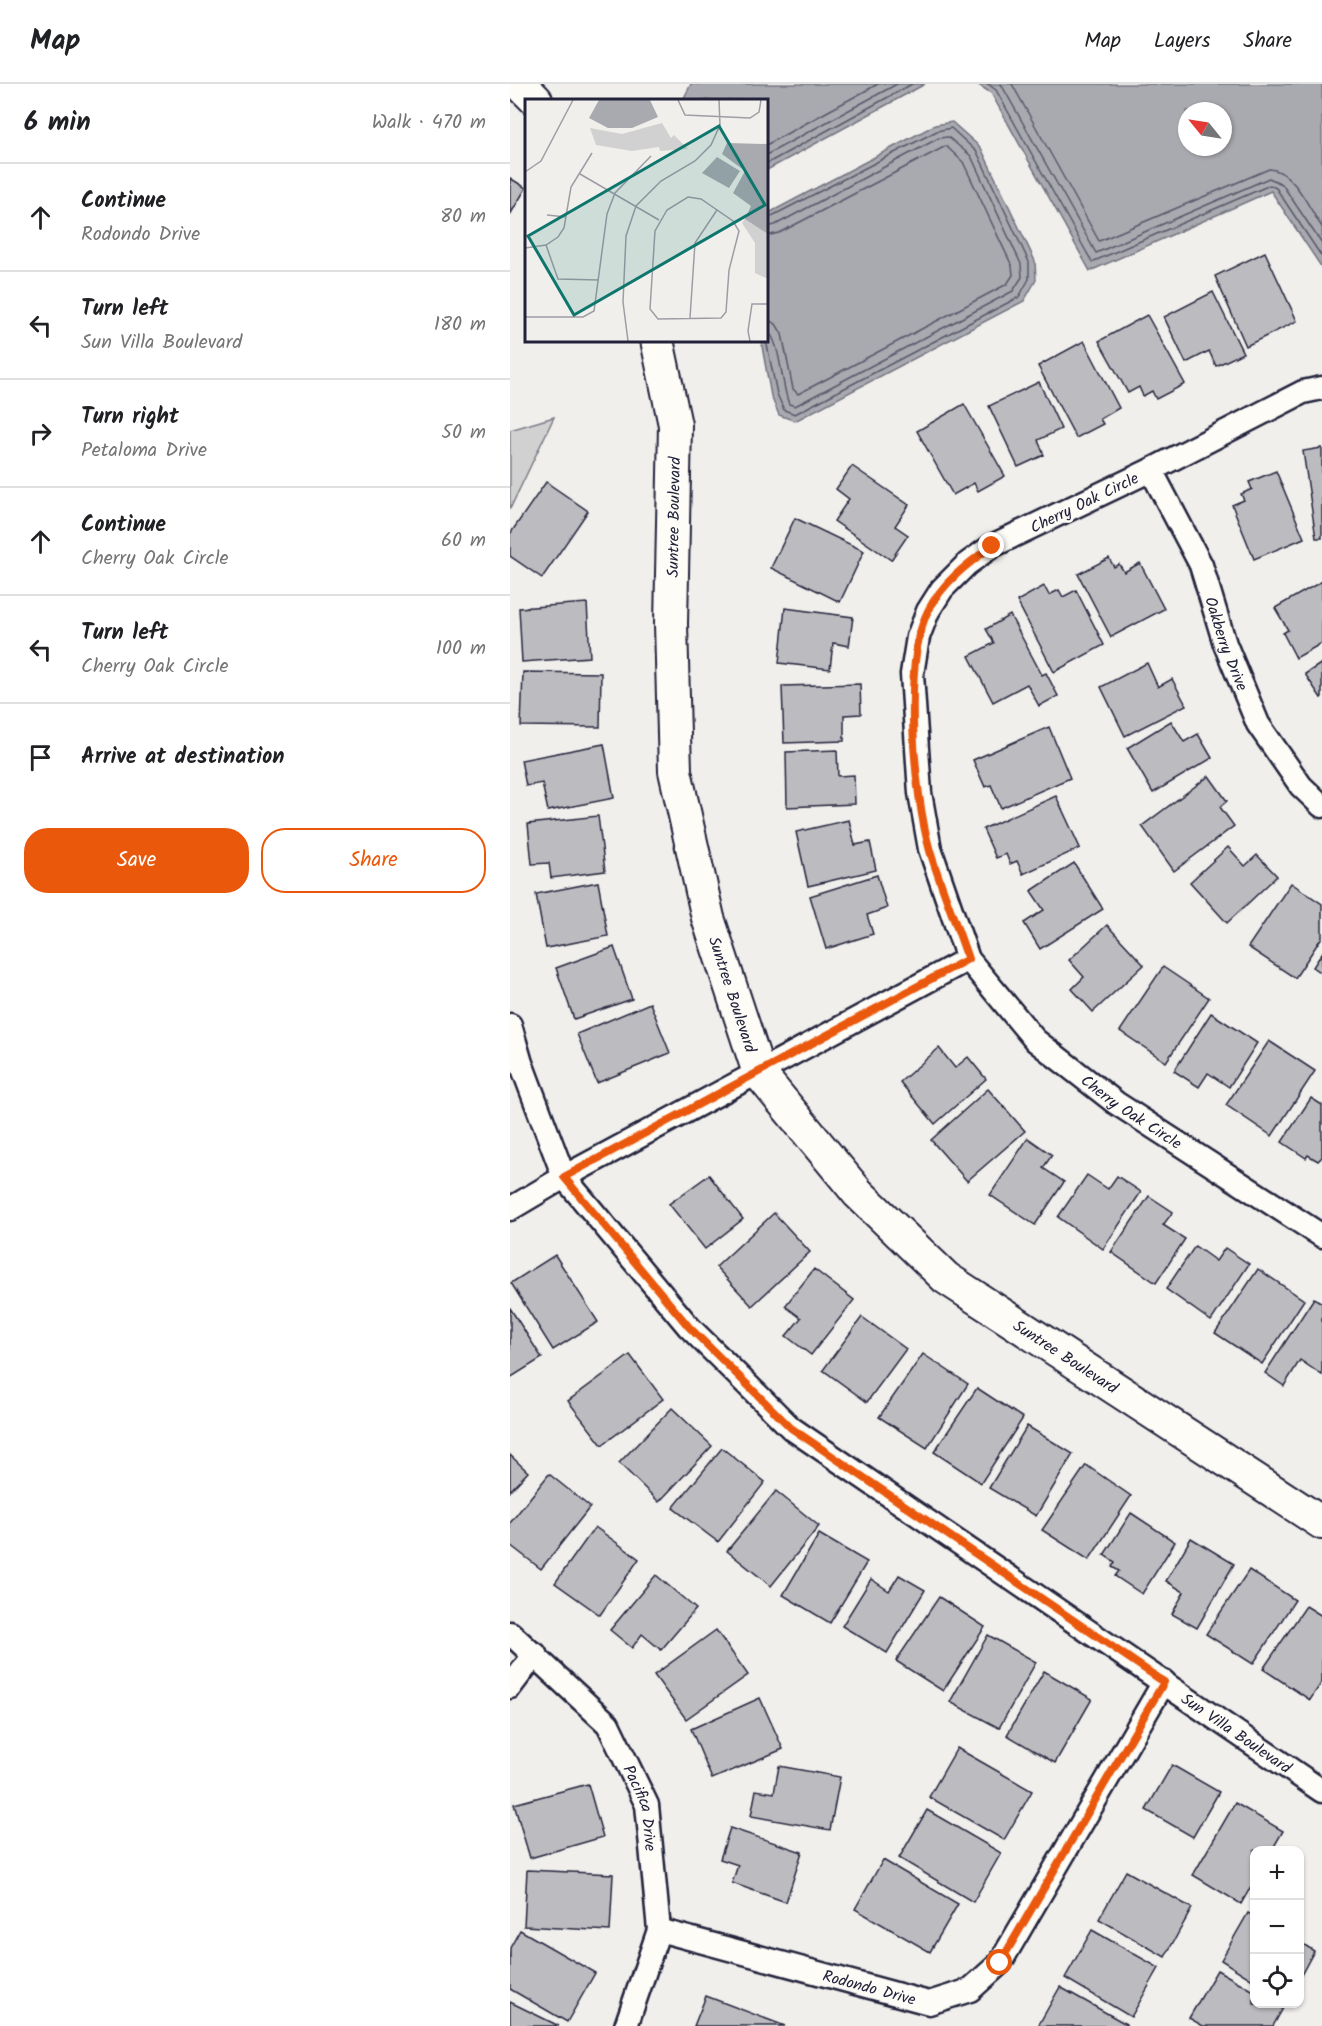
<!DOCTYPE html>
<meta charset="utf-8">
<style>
:root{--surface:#fff;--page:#f2f2f2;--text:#202124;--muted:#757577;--line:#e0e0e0;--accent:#ea580c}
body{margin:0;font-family:Kalam,sans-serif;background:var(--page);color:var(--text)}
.controls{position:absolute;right:18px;bottom:18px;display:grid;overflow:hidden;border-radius:12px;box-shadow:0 2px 4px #0004}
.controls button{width:54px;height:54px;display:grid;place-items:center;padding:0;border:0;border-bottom:2px solid var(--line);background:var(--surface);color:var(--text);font:30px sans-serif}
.compass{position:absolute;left:668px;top:18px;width:54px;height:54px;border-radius:50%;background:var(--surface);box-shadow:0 2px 4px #0004;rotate:300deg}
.stop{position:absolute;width:18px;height:18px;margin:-14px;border:4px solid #ea580c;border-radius:50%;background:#fff}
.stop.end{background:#ea580c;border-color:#fff;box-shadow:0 2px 6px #0008}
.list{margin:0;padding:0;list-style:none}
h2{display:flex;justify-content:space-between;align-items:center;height:78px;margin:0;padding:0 24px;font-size:26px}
h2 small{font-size:20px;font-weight:400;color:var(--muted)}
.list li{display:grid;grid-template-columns:39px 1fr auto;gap:18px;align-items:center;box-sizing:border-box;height:108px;padding:0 24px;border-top:2px solid var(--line)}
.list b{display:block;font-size:22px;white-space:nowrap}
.list p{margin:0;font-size:20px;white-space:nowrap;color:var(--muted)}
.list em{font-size:20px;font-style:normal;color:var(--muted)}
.actions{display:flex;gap:12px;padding:18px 24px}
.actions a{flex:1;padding:14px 0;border:2px solid var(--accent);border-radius:24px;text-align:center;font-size:21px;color:var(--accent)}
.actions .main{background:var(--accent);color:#fff}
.icon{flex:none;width:33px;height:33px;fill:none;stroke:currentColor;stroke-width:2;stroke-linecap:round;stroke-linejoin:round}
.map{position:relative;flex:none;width:812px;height:1942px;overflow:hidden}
header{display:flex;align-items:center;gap:36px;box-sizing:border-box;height:84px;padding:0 30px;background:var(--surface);border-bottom:2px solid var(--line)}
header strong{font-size:28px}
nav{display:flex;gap:33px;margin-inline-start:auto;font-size:21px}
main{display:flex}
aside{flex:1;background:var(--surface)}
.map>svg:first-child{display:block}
</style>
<header>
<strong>Map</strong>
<nav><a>Map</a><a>Layers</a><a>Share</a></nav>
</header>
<main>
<aside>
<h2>6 min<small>Walk · 470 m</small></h2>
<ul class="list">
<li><svg class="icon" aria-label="ahead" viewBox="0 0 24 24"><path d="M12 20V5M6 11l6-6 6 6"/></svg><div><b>Continue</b><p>Rodondo Drive</p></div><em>80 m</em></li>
<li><svg class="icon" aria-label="left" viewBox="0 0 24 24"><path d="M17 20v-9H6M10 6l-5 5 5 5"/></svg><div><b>Turn left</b><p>Sun Villa Boulevard</p></div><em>180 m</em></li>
<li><svg class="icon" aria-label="right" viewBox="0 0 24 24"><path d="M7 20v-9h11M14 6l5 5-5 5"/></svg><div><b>Turn right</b><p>Petaloma Drive</p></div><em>50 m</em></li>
<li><svg class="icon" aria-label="ahead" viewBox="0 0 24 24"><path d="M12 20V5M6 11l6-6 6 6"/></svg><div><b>Continue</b><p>Cherry Oak Circle</p></div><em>60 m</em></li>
<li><svg class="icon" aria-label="left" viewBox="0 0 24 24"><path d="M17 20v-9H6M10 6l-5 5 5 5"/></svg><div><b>Turn left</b><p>Cherry Oak Circle</p></div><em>100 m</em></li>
<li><svg class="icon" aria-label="arrive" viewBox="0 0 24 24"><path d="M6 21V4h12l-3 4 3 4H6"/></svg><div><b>Arrive at destination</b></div></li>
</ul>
<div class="actions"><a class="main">Save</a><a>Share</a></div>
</aside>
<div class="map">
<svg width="812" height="1942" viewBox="0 0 812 1942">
<rect width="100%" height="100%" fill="#f0efec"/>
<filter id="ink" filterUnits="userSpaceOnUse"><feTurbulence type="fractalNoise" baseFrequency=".0167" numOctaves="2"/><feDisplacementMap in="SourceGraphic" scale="12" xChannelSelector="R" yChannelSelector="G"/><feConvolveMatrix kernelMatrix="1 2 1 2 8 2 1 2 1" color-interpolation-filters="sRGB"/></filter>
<g filter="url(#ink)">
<path fill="#d2d1d1" stroke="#7a7a86" stroke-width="1.5" d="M44 333 0 425V346Z"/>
<g fill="#a9a9b0" stroke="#737381" stroke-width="1.5" fill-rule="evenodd">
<path d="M181 0H415L257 86 256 16H173Z"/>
<path d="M467 0H812V184L761 107 580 187 481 9ZM677 27H713V63H677Z"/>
<path d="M442 38 471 64 525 177 526 196 514 217 285 337 269 331 261 312 251 257 256 256 257 130 425 41Z"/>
</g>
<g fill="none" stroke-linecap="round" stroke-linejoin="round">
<g stroke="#58586a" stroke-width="1.5">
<path d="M478 0 486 6 582 178 760 101 766 104 812 173"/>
<path d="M491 0 586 169 759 94 772 100 812 160"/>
<path d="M502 0 589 157 759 85C784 86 799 125 812 143"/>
<path d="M256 61 368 0"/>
<path d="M256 71 387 0"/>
<path d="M256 80 402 0"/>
<path d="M256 135 427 47 441 44 467 68 519 178V195L509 213 285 330 274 326 267 310 256 256"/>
<path d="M256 143 265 141 429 54 438 53 461 72 511 180 512 193 503 207 285 322 279 320C271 301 271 256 256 245"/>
<path d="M256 152 269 149 436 62 453 78 502 182 503 191 497 200 288 310 283 305 272 250 266 240 256 235"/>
</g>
</g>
<g fill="#bcbcc0" stroke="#22223b" stroke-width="1.5">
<path d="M0 94 16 104 0 131Z"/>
<path d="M755 168 787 237 736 262 705 192Z"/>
<path d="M703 208 733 269 706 282 699 267 676 279 654 233Z"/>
<path d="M637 231 675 300 646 315 642 307 633 312 629 303 618 309 589 257Z"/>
<path d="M574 257 609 324 590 335 593 340 566 354 528 282Z"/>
<path d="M529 298 551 345 528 356 534 371 508 383 479 322Z"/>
<path d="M454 320 495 392 468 407 464 399 443 411 407 347Z"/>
<path d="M812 364V454H806L793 367Z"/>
<path d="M342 382 399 421 385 442 398 451 381 476 324 437 339 415 326 405Z"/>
<path d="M766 387 794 454 744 475 722 421 734 416 731 410 742 405 739 398Z"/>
<path d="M36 398 78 427 32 494 0 472V450Z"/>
<path d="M285 434 354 467 330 518 261 484Z"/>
<path d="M599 474 604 483 609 480 614 488 630 479 654 525 601 553 568 490Z"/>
<path d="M812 497V559L786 574 773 549 778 546 765 524Z"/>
<path d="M534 502 539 511 549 506 553 513 566 506 594 561 544 588 507 517Z"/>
<path d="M77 519 80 573 12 578 9 524Z"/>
<path d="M275 524 343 533 339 562 323 559 320 585 269 579Z"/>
<path d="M500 531 532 591 536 589 548 612 529 622 517 600 483 618 459 572 484 559 476 545Z"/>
<path d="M637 579 648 603 662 595 676 621 615 652 591 603Z"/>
<path d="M812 579V613L811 614 795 590Z"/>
<path d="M13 588 91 589 90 643 11 642Z"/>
<path d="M350 600 351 630 334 631V657L274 659 272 602Z"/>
<path d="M661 637 674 658 688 650 702 674 643 709 617 664Z"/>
<path d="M539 643 560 694 491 724 481 701 475 703 463 676Z"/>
<path d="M94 660 104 714 38 727 32 699 16 702 11 676Z"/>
<path d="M327 666 328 692 344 691 345 720 277 723 276 668Z"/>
<path d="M699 692 717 717 710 723 724 742 664 787 632 742Z"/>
<path d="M546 712 570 764 513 790 507 777 500 780 496 770 486 774 473 745Z"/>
<path d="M88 732 95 787 41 794 39 779 22 780 18 740Z"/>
<path d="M339 736 345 761 360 758 366 786 298 802 286 748Z"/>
<path d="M718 763 735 782 747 771 767 792 717 839 680 798Z"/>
<path d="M564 779 593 825 530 865 514 839 534 826 521 807Z"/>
<path d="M367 791 377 824 357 831 363 850 316 865 300 812Z"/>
<path d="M88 798 98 852 36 864 26 810Z"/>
<path d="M781 799 812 820V853L785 894 738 863Z"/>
<path d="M597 841 634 881 583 928 562 905 574 893 559 876Z"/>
<path d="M104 863 122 915 64 935 46 884Z"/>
<path d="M812 869V889L803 883Z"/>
<path d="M653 883 699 914 656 978 610 947Z"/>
<path d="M140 919 160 969 87 999 67 950Z"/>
<path d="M701 929 747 959 719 1003 698 989 689 1003 664 987Z"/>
<path d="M759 957 805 987 762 1052 716 1021Z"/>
<path d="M429 964 445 984 458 973 476 995 425 1040 390 998Z"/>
<path d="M478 1005 515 1047 457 1097 421 1056Z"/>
<path d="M801 1014 812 1021V1073L808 1077 798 1071 796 1074 772 1058Z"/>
<path d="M518 1054 542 1071 533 1084 554 1098 525 1141 480 1111Z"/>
<path d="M199 1091 233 1135 195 1165 159 1120Z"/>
<path d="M577 1091 598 1105 607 1092 631 1108 593 1165 548 1133Z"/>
<path d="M639 1112 663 1128 653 1141 675 1155 646 1199 601 1168Z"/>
<path d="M264 1129 300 1168 242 1222 206 1183Z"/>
<path d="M685 1162 706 1177 715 1164 739 1180 701 1237 656 1205Z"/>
<path d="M45 1171 88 1238 43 1266 1 1199Z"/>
<path d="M304 1185 344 1216 301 1271 276 1252 291 1234 275 1222Z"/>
<path d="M748 1185 794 1216 752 1280 705 1249Z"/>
<path d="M804 1214 812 1219V1291L790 1276 774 1302 755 1289Z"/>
<path d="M0 1224 32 1274 0 1294Z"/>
<path d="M352 1233 396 1265 357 1318 313 1286Z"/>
<path d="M413 1270 458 1300 417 1364 369 1333Z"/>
<path d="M120 1271 153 1315 92 1361 58 1317Z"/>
<path d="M467 1304 513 1334 471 1399 424 1368Z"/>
<path d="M162 1324 202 1362 149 1418 109 1379Z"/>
<path d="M517 1342 563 1370 526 1432 479 1404Z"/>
<path d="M212 1364 255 1398 208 1458 163 1424Z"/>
<path d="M0 1371 18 1388 0 1407Z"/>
<path d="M576 1381 621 1412 579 1476 532 1446Z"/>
<path d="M39 1390 80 1423 31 1485 0 1461V1439Z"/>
<path d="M266 1407 309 1442 261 1502 217 1467Z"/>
<path d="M621 1429 665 1458 632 1510 605 1492 609 1487 602 1483 605 1478 594 1471Z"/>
<path d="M85 1443 129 1475 90 1531 45 1499Z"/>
<path d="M309 1450 357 1478 320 1539 273 1511Z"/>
<path d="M681 1454 724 1480 687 1544 662 1530 674 1508 656 1497Z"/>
<path d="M739 1486 785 1516 743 1580 696 1550Z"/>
<path d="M146 1491 186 1525 151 1566 132 1550 122 1564 100 1546Z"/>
<path d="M389 1491 415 1506 377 1569 332 1542 361 1495 379 1507Z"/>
<path d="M429 1513 475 1543 433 1607 386 1577Z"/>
<path d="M796 1522 812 1532V1598L800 1616 753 1585Z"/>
<path d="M206 1546 238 1591 176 1635 144 1591Z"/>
<path d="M478 1551 526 1578 489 1644 440 1618Z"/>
<path d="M534 1587 582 1615 545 1679 497 1651Z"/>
<path d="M250 1614 273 1665 202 1695 181 1645Z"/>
<path d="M447 1664 522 1707 494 1756 419 1713Z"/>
<path d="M662 1681 709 1708 683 1753 636 1726Z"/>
<path d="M269 1682 330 1693 320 1746 241 1732 246 1706 264 1709Z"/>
<path d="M78 1700 93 1753 20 1774 4 1720Z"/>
<path d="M725 1719 773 1747 762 1766H744V1797L731 1820 683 1791Z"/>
<path d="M417 1726 491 1769 463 1818 389 1774Z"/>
<path d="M220 1744 292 1768 276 1818 222 1799 228 1781 210 1775Z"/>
<path d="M373 1776 448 1820 420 1868 345 1825Z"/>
<path d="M17 1786 103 1790 100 1847 14 1842Z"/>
<path d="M616 1787 682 1824 655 1873 589 1835Z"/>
<path d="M738 1829 744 1832V1897L711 1876Z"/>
<path d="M10 1846 85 1889 57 1938 0 1905V1864Z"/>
<path d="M582 1846 649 1884 621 1933 555 1894Z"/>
<path d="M790 1858 804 1867 790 1893Z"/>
<path d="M707 1886 744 1907V1920H766L773 1924 763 1942H693L679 1934Z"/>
<path d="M550 1903 616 1940V1942H528Z"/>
<path d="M196 1912 275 1942H184Z"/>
<path d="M0 1918 49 1942H0Z"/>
</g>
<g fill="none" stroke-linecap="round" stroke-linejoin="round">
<g stroke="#22223b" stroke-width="27">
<g id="street">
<path id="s1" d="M812 304 793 308 641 386 482 462 457 480 432 505 418 527 408 553 402 590 410 709 420 765 458 875 525 956 606 1019 812 1152"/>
<path id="s2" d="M641 386 691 481 715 560 748 640 791 702 812 722"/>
<path id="s3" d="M0 941 11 979 54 1093 179 1243 281 1344 812 1707"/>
<path d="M0 1125 54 1093 458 875"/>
<path id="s4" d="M0 1549 98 1640 137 1721 149 1846 116 1942"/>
<path d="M0 1603 25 1570"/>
<path id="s5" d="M149 1846 419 1919 460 1906 490 1879 654 1598"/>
</g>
</g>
<g stroke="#22223b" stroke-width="36">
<g id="secondary">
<path d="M10 0 26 16"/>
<path id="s6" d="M147 256 165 341 161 540 165 687 198 834 249 989 348 1109 436 1194 812 1439"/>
</g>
</g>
<use href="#street" stroke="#fdfcf7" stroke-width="22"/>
<use href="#secondary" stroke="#fdfcf7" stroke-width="32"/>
</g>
</g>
<g fill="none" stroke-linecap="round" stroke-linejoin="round" filter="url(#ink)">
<path stroke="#ea580c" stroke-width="8" d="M482 462C457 480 432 499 418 527 392 578 404 711 420 767 431 803 446 839 458 875L54 1093 179 1243 281 1344 654 1598 490 1879"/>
</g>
<g text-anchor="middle" stroke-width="5" stroke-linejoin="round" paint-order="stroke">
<g font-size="16" fill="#22223b" stroke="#fdfcf7">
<text transform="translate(574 418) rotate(-26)" y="6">Cherry Oak Circle</text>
<text transform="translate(163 433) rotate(-89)" y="6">Suntree Boulevard</text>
<text dy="6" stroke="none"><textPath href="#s2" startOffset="190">Oakberry Drive</textPath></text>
<text dy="6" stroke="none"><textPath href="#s6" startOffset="664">Suntree Boulevard</textPath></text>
<text dy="6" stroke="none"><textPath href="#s1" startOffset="1042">Cherry Oak Circle</textPath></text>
<text dy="6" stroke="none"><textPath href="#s6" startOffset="1168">Suntree Boulevard</textPath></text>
<text dy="6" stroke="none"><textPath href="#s3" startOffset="1040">Sun Villa Boulevard</textPath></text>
<text dy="6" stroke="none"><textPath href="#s4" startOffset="225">Pacifica Drive</textPath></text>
<text dy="6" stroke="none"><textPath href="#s5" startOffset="218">Rodondo Drive</textPath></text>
</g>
</g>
<g transform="translate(15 15)">
<rect width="243" height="243" fill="#f0efec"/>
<path d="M137 24 146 39 149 36 163 50 135 52 134 48 107 52 71 46 65 29 97 35ZM221 118 243 135V180L230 174V144L217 124Z" fill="#d2d1d1"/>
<path d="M74 1H125L133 18 107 29H83L64 19ZM202 44 243 45V135L220 120 226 107 208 94 220 72 197 55ZM192 58 215 72 204 89 177 74Z" fill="#a9a9b0"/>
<path fill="none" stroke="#9e9da5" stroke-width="1.5" d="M153 1 160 16 225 19 234 13 236 1M0 73 16 62 48 1M55 75 134 121M163 98 176 100 208 122 214 132 204 171 201 213 196 219 133 220 125 210 130 132 142 111ZM22 116 41 118M21 146 33 180 74 181M0 149 21 146 33 138 39 129 46 88 67 54M0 218H58L69 212 82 115 90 94 126 57M165 219 170 144 192 111M103 242 98 203 101 137 111 107 136 82 170 62 186 46 195 26 194 1M225 242 223 232 227 205H243"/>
<path fill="#0f766e" fill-opacity="0.15" stroke="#0f766e" stroke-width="3" d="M194 27 240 106 49 216 3 137Z"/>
<rect width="243" height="243" fill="none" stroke="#22223b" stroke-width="3"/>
</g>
</svg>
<div class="controls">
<button>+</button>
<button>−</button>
<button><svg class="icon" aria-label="locate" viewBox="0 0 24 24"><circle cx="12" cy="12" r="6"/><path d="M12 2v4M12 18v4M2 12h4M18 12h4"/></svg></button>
</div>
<svg class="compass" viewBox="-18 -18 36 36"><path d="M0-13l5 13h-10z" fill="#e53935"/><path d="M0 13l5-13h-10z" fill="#757577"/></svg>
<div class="stop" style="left:490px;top:1879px"></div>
<div class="stop end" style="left:482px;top:462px"></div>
</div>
</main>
